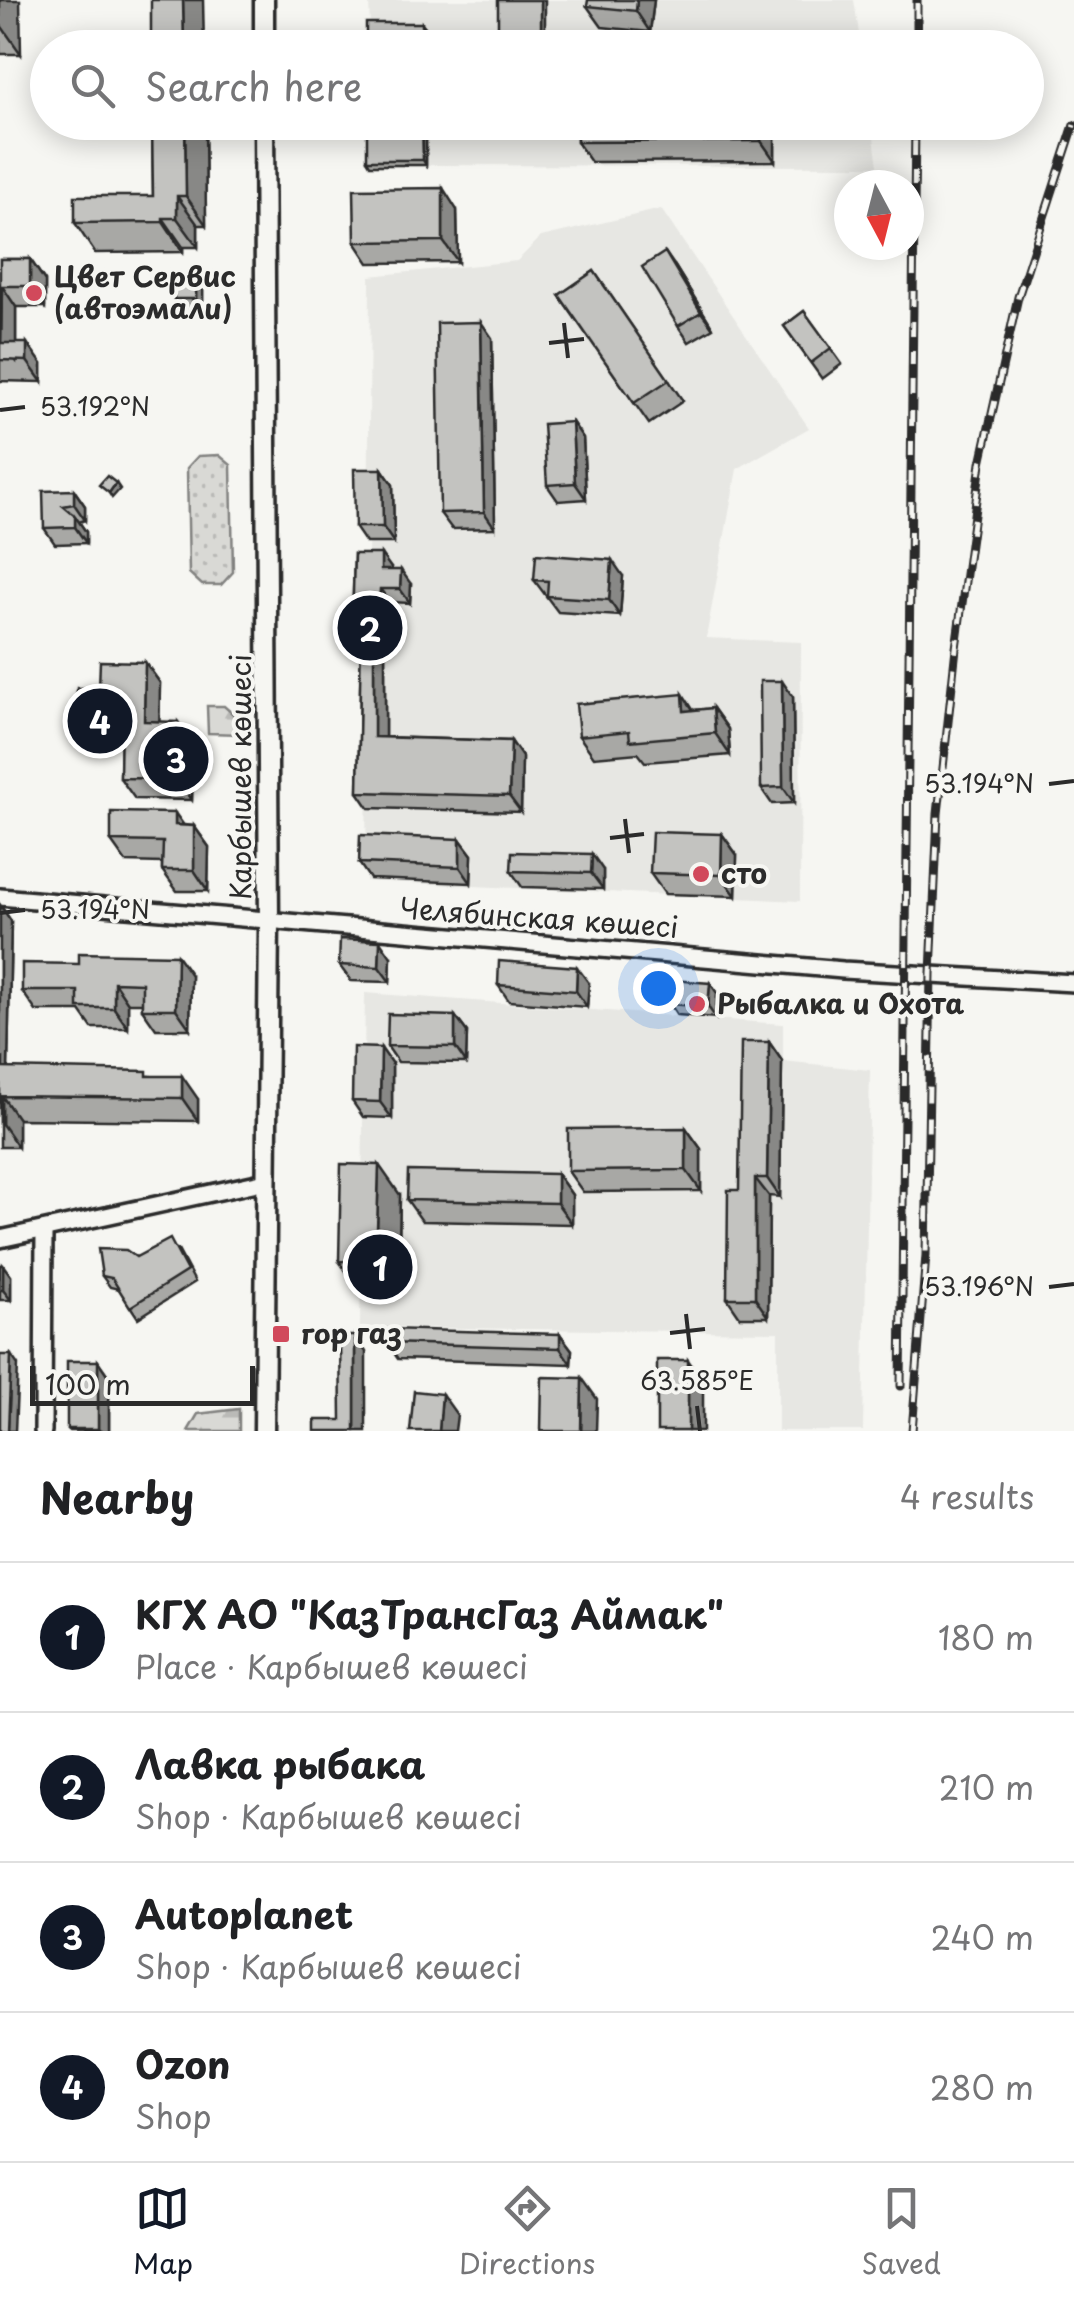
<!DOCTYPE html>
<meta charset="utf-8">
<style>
:root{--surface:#fff;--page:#f6f6f6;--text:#202124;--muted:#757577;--line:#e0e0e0;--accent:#111827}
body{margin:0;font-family:"Playpen Sans",sans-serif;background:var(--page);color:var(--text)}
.compass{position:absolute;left:834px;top:170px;width:90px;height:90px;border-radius:50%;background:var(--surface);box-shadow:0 5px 25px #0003;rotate:173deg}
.scale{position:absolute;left:30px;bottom:25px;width:225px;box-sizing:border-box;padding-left:10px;border:5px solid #2b2b2b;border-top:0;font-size:28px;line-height:35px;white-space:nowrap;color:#2b2b2b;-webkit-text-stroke:8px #f6f6f2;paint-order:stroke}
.you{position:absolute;left:658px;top:988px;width:35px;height:35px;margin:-25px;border:8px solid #fff;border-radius:50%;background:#1a73e8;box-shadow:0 0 0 15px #1a73e833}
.badge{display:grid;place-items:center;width:65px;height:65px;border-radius:50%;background:var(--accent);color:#fff;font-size:32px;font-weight:700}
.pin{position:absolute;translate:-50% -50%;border:5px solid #fff;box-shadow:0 2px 10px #0006}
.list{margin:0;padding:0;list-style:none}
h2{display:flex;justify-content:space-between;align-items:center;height:130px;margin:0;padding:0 40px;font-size:42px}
h2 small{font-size:32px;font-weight:400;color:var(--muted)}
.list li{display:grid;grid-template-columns:65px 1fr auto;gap:30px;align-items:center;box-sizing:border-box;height:150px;padding:0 40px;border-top:2px solid var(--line)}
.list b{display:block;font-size:38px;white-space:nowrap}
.list p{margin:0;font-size:32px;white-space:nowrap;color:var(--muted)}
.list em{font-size:32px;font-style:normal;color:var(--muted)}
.icon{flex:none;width:55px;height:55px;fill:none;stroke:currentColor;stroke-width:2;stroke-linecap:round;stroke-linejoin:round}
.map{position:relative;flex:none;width:1074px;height:1431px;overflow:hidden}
.search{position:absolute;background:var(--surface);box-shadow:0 5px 25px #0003;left:30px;right:30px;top:30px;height:110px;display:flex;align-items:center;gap:25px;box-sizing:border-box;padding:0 35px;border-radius:55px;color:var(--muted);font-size:38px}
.sheet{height:730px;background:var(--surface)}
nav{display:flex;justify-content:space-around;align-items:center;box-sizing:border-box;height:140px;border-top:2px solid var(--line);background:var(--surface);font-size:28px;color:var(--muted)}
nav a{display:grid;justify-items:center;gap:5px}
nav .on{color:var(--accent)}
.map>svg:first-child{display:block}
</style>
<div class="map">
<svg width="1074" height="1431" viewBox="0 0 1074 1431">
<defs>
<pattern id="grass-dots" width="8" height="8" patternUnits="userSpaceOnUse" patternTransform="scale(2.5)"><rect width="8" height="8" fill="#d9d9d5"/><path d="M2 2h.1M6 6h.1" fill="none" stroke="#babab7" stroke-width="1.8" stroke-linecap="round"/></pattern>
<pattern id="forest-firs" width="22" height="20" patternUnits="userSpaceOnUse" patternTransform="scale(2.5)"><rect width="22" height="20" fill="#d9d9d5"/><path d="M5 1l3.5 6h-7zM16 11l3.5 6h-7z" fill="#babab7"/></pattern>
</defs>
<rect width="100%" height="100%" fill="#f6f6f2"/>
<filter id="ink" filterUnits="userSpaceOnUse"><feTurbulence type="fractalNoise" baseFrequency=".01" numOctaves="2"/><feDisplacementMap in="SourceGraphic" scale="20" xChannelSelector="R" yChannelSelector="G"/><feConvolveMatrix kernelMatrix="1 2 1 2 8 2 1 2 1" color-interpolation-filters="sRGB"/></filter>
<g filter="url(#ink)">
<g fill="#e7e7e3">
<path d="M369 0H854L861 47H426L425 28H370Z"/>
<path d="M426 123H872L878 166 426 165Z"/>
<path d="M661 209 809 428 737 469 706 638 801 642 800 901 366 881 370 276 517 261 541 237Z"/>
<path d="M365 993 783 1024V1061L870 1070 863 1431H778V1332L360 1327Z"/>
</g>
<path fill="url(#grass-dots)" stroke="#828280" stroke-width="2.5" d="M219 455 231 465 233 572 221 585H202L189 573 187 468 198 456Z"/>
<g fill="url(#forest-firs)" stroke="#828280" stroke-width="2.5">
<path d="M207 706H224L242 722V734L208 733Z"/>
<path d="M239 1409V1431H188L198 1414Z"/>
</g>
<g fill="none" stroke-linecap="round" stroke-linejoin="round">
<g stroke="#2b2b2b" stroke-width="22">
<g id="minor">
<path d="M0 897 843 970 1074 983"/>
<path d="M0 1239 266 1181"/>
<path d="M43 1431 44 1230"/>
</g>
</g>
<g stroke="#2b2b2b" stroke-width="25">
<g id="major">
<path d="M264 0V48"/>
<path d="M264 1431 269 923 264 122"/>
</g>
</g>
<use href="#minor" stroke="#f6f6f2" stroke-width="15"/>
<use href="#major" stroke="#f6f6f2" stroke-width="18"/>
<g stroke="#2b2b2b" stroke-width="9">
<g id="rail">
<path d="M917 48V0"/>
<path d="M901 1386 915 122"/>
<path d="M912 1431 926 1255 931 973 938 814 956 648 981 463 1018 297 1074 125"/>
</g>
</g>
<use href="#rail" stroke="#f6f6f2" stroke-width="5" stroke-dasharray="15" stroke-linecap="butt"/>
</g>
<g fill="#a8a8a5" stroke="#2b2b2b" stroke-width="2.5">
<path d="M0 0 21 54H0Z"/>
<path d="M654 0 650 32 602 27 587 6Z"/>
<path d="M152 122H205L206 225H198V247H183V252L95 253 75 223 153 196Z"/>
<path d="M426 122V165H370L367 160Z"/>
<path d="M500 122H545V125L502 126Z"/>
<path d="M577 122H768L775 133V161L591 162 577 142Z"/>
<path d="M457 210 458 262 369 263 355 242Z"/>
<path d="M0 259H30L45 281V307H16V343L42 364V382L0 381Z"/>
<path d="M676 268 713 328 689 342 678 326Z"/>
<path d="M594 271 683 401 649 424 559 295Z"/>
<path d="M196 281 203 291V309L182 310 174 299Z"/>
<path d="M804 311 842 364 822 379 784 326Z"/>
<path d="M492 338 495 528 452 529 440 513Z"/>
<path d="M572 422 583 438 586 499 558 501 547 485Z"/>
<path d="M382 469 393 485 394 543H366L355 527Z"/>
<path d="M74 490 85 506V520L79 522 86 532V543L55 544 44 528Z"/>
<path d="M354 554 391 568V570L411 584 410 603 390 602 389 618H377L376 639 385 652V737L511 741 522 757 521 812 369 808 358 792 361 644 352 631Z"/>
<path d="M623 576 620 616 558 612 534 580Z"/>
<path d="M145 662 160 683 159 721 193 743 192 800 135 799 120 778 121 736 91 735 76 714 99 688Z"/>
<path d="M793 697 794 803 772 804 761 788Z"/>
<path d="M713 708 728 729 730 755 645 762 638 753 594 757 579 736 694 710Z"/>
<path d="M184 825 194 826 209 847 208 891H177L162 870V863L126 862 111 841Z"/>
<path d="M722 834 737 855 736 896 665 894 650 873Z"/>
<path d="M460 839 472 855 471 883 370 879 359 863Z"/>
<path d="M603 870V889L522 887 511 871Z"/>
<path d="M0 905 11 921 8 1066 10 1069 151 1076 198 1099V1121L18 1119V1147H0Z"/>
<path d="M391 957 390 982 351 981 339 965Z"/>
<path d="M191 975 190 1029H156L142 1009V1003H128V1028H92L80 1011H36L22 991Z"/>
<path d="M589 983 587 1007 509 1001 498 985Z"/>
<path d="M710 983 717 993 716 1018 677 1015 670 1004Z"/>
<path d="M455 1016 467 1032 466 1063 398 1062 387 1046Z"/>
<path d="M769 1042 782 1061 780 1197 769 1196 768 1317H740L727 1298 739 1190Z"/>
<path d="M392 1064V1118L363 1117 352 1101Z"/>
<path d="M686 1128 701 1149V1191L583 1192 568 1171Z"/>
<path d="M557 1174 572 1195V1224L422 1221 407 1200Z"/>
<path d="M400 1195 398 1293 361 1292 339 1261Z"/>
<path d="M178 1250 195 1282 138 1318 119 1289 110 1287 102 1276 136 1257Z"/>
<path d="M0 1265 11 1276V1300H0Z"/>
<path d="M560 1334 572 1350 571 1364 398 1359 387 1343Z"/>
<path d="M98 1361 109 1377V1431H69L67 1429Z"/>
</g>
<g fill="#888886" stroke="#2b2b2b" stroke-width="2.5">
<path d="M0 0H20L21 54 0 24Z"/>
<path d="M183 0H203L204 48H184Z"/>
<rect x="541" y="0" width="4" height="48"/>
<path d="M637 0H654L650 32 636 11Z"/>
<path d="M422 23 426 28V48H422Z"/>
<path d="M185 122H205L206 225 186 196Z"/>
<path d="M422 122H426V165L423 160Z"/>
<path d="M761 122H768L775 133V161L761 141Z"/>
<path d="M443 188 457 210 458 262 443 241Z"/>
<path d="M177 196 198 225V247L177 218Z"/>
<path d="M163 218 183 247V252L163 222Z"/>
<path d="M665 252 676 268 713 328 701 312Z"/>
<path d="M30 259 45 281V307L30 286Z"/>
<path d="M196 281 203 291V309L196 299Z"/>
<path d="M2 286 16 307V361L1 343Z"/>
<path d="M481 322 492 338 495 528 484 512Z"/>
<path d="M27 343 42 364V382L27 361Z"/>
<path d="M572 422 583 438 586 499 575 483Z"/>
<path d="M382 469 393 485 394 543 383 527Z"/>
<path d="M116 483 120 489 112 498 109 493Z"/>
<path d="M74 490 85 506V520L74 504Z"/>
<path d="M75 516 86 532V543L75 527Z"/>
<path d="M381 554 391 568V584L381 570Z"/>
<path d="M612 560 623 576 620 616 609 600Z"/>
<path d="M401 570 411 584 410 603 400 589Z"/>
<path d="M380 589 390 602 389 618 379 604Z"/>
<path d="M367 604 377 618 376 639 385 652V753L374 737V643L366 631Z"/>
<path d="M145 662 160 683 159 742 144 721Z"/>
<path d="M782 681 793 697 794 803 783 787Z"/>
<path d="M683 694 697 716 684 711Z"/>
<path d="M713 708 728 729 730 755 715 733Z"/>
<path d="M178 722 193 743 192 800 177 779Z"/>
<path d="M511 741 522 757 521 812 509 796Z"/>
<path d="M175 813 190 834 175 825Z"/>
<path d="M194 826 209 847 208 891 194 870Z"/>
<path d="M722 834 737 855 736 896 721 875Z"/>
<path d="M460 839 472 855 471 883 460 867Z"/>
<path d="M592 854 603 870V889L591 873Z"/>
<path d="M0 905 11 921 8 1066 19 1081 0 1069Z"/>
<path d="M380 941 391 957 390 982 379 967Z"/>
<path d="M177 955 191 975 190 1029 176 1009Z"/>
<path d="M577 967 589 983 587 1007 576 991Z"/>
<path d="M114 982 128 1003V1028L114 1008Z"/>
<path d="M710 983 717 993 716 1018 708 1007Z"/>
<path d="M455 1016 467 1032 466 1063 455 1047Z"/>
<path d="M769 1042 782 1061 780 1197 767 1178Z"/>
<path d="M381 1048 392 1064V1118L380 1102Z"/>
<path d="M182 1076 198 1099V1121L182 1098Z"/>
<path d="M2 1096 18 1119V1147L2 1124Z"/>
<path d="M686 1128 701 1149V1191L686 1170Z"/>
<path d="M379 1165 400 1195 398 1293 376 1262Z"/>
<path d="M557 1174 572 1195V1224L557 1203Z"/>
<path d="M755 1178 769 1196 768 1317 755 1298Z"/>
<path d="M3 1265 11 1276V1300L3 1290Z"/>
<path d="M560 1334 572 1350 571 1364 560 1348Z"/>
<path d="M355 1336 366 1352V1431H355Z"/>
<path d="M11 1355 18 1365 15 1431H8Z"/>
<path d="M688 1360 703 1381V1431H688Z"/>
<path d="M98 1361 109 1377V1431H100L98 1429Z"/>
<path d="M582 1378 597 1399 596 1431H581Z"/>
<path d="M442 1394 457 1415 455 1431H439Z"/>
</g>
<g fill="#c3c3c0" stroke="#2b2b2b" stroke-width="2.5">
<path d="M151 0H183L184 48H151Z"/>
<rect x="498" y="0" width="43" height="48"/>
<path d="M588 0H637L636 11 587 6Z"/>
<rect x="366" y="23" width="56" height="25"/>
<path d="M152 122H185L186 196H177V218H163V222L75 223V196H153Z"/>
<path d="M367 122H422L423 160H367Z"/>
<path d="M577 122H761V141L577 142Z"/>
<path d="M443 188V241L355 242 354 189Z"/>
<path d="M665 252 701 312 678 326 642 267Z"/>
<path d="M0 259H30V286H2L1 343H27V361L0 360Z"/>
<path d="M594 271 669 380 634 403 559 295Z"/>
<rect x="174" y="281" width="22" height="18"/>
<path d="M804 311 831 348 811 363 784 326Z"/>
<path d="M481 322 484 512 440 513 437 323Z"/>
<path d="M572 422 575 483 547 485 543 424Z"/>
<path d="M354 469H382L383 527H355Z"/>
<path d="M107 476 116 483 109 493 99 485Z"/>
<path d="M74 490V504L63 506 75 516V527L44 528 43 491Z"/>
<path d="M354 554H381V570H401L400 589H380L379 604H367L366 631H352Z"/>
<path d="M536 554 612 560 609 600 547 596 548 581 534 580Z"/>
<path d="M361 636H374V737L511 741 509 796 358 792Z"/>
<path d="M100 661 145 662 144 721 178 722 177 779 120 778 121 715 76 714 77 688H99Z"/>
<path d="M760 681H782L783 787 761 788Z"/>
<path d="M683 694 684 711 713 708 715 733 630 741 629 731 579 736 576 704Z"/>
<path d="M111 812 175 813V825L194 826V870H162L163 842 111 841Z"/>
<path d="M652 832 722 834 721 875 650 873Z"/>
<path d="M360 835 460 839V867L359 863Z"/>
<path d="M512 852 592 854 591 873 511 871Z"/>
<path d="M340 939 380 941 379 967 339 965Z"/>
<path d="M79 953 177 955 176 1009H142V983L114 982V1008H78V991H22V963L79 964Z"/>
<path d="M499 961 577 967 576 991 498 985Z"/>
<path d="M672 980 710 983 708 1007 670 1004Z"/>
<path d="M388 1014 455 1016V1047L387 1046Z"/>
<path d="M741 1042H769L767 1178H755V1298H727L728 1190H739Z"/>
<path d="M353 1047 381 1048 380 1102 352 1101Z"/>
<path d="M0 1058H3V1068L147 1071V1076H182V1098L2 1096V1124H0Z"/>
<path d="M686 1128V1170L568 1171V1129Z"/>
<path d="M341 1164 379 1165 376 1262 339 1261Z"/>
<path d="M408 1171 557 1174V1203L407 1200Z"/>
<path d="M170 1239 187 1271 130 1307 112 1278 102 1276 98 1249 126 1250 136 1257Z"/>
<rect x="0" y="1265" width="3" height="25"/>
<path d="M387 1329 560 1334V1348L387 1343Z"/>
<path d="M340 1336H355V1431H315V1420H341Z"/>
<path d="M0 1355H11L8 1431H0Z"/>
<rect x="657" y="1360" width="31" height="71"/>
<rect x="67" y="1361" width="31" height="68"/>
<path d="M542 1377 582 1378 581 1431H541Z"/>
<path d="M414 1391 442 1394 439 1431H410Z"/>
</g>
</g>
<path fill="none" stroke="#2b2b2b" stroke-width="4" d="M564 323 568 358M549 343 584 339M0 410 25 407M1049 784 1074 781M625 819 629 853M610 838 644 834M0 913 25 910M1049 1287 1074 1284M686 1314 690 1349M670 1333 705 1329M697 1406 700 1431"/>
<g fill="#d1495b" stroke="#f6f6f2" stroke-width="4">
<circle cx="34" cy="293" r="10"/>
<circle cx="701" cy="874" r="10"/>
<circle cx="697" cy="1004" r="10"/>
<rect x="271" y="1324" width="20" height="20" rx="5"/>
</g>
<g text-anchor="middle" stroke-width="8" stroke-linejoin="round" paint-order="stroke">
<g font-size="28" font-weight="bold" fill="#2b2b2b" stroke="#f6f6f2" text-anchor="start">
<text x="54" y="287">Цвет Сервис<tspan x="54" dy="32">(автоэмали)</tspan></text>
<text x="721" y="884">сто</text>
<text x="717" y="1014">Рыбалка и Охота</text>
<text x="301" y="1344">гор газ</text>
</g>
<g font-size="28" fill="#2b2b2b" stroke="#f6f6f2">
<text transform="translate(241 777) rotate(-90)" y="10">Карбышев көшесі</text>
<text transform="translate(539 918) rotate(4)" y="10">Челябинская көшесі</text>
</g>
</g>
<g font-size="25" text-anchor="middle" fill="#2b2b2b" stroke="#f6f6f2" stroke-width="8" stroke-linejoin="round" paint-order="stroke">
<text x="95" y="416">53.192°N</text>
<text x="979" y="793">53.194°N</text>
<text x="95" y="919">53.194°N</text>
<text x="979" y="1296">53.196°N</text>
<text x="697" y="1390">63.585°E</text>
</g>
</svg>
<svg class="compass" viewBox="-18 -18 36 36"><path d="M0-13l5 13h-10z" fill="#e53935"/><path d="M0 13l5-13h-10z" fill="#757577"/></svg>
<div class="scale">100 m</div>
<div class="you"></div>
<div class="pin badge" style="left:380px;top:1267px">1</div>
<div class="pin badge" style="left:370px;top:628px">2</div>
<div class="pin badge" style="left:176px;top:759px">3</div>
<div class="pin badge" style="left:100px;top:721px">4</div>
<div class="search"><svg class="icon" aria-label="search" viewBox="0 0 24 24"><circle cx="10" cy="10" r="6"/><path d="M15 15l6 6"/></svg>Search here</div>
</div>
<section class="sheet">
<h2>Nearby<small>4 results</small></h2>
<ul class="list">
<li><span class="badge">1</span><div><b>КГХ АО &quot;КазТрансГаз Аймак&quot;</b><p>Place · Карбышев көшесі</p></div><em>180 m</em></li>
<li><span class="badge">2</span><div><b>Лавка рыбака</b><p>Shop · Карбышев көшесі</p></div><em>210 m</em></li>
<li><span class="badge">3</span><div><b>Autoplanet</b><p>Shop · Карбышев көшесі</p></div><em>240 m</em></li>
<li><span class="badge">4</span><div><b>Ozon</b><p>Shop</p></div><em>280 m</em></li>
</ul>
</section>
<nav>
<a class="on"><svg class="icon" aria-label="map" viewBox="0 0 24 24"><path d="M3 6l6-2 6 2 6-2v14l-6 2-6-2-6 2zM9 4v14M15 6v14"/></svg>Map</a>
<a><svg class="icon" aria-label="directions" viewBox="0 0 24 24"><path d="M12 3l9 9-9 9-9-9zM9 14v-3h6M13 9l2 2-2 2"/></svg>Directions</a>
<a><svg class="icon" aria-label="saved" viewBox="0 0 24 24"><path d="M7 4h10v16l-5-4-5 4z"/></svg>Saved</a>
</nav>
